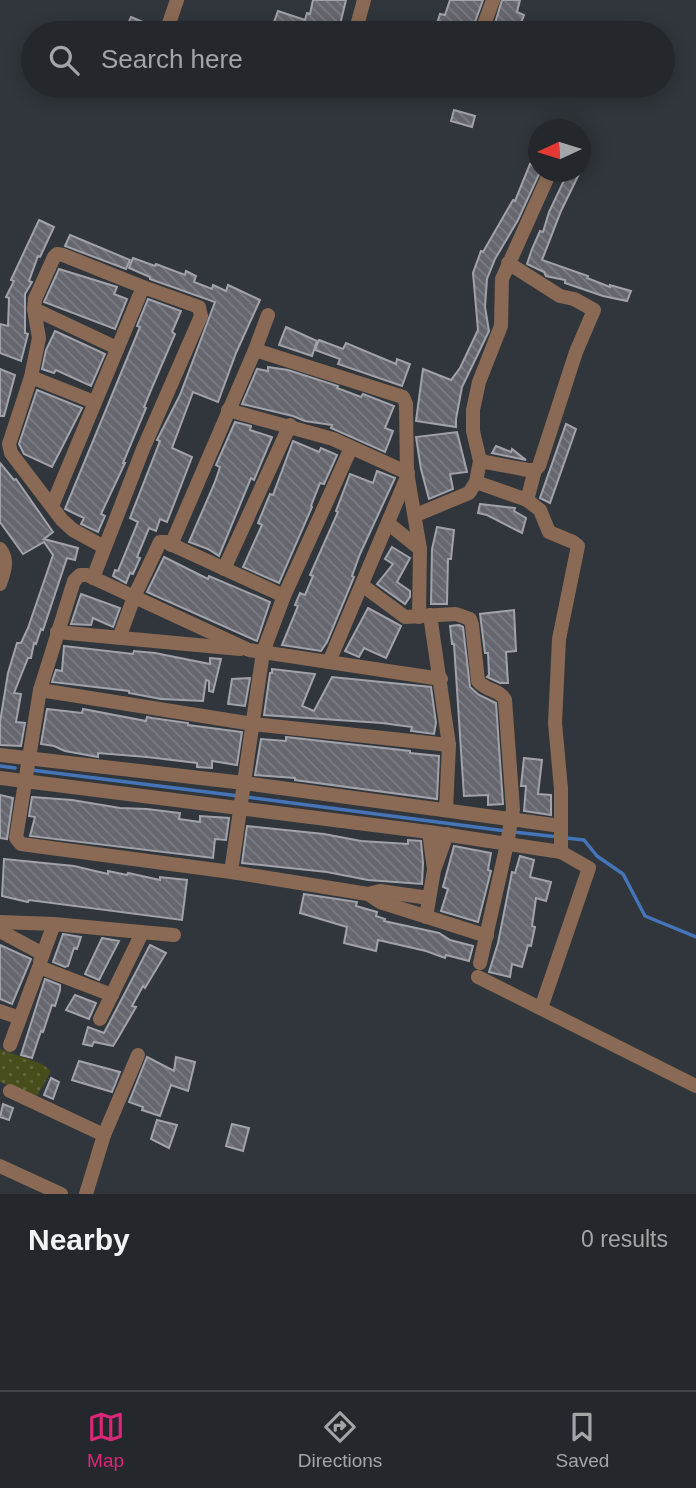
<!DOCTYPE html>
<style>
:root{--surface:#24282c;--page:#2c3034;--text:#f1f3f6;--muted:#a3a6a9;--line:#414448;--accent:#db2777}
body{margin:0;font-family:Arial,sans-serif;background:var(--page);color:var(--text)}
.compass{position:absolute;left:528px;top:119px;width:63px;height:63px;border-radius:50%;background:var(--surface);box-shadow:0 4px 18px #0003;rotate:266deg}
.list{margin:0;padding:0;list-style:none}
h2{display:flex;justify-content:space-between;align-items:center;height:91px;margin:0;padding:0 28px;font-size:30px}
h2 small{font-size:23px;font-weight:400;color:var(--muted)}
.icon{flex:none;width:38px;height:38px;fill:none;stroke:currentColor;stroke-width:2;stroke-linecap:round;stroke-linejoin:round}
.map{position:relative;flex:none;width:696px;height:1194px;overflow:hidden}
.search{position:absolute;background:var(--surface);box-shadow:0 4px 18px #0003;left:21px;right:21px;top:21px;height:77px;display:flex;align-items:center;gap:18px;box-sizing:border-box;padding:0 24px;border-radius:38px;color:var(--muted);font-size:26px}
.sheet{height:196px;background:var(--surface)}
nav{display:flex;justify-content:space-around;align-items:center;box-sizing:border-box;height:98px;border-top:2px solid var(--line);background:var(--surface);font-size:19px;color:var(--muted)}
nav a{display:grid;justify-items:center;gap:4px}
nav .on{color:var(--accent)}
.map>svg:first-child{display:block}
</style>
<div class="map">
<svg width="696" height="1194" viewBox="0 0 696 1194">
<defs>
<pattern id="grass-dots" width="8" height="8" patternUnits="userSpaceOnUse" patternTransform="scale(1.75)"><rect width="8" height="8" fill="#484e1b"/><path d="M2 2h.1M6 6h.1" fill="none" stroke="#62683c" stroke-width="1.8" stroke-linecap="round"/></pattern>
<pattern id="building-back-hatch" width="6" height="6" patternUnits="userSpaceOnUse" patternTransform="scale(1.75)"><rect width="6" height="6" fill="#66666e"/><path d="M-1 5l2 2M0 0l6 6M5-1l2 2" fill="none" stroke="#7c7c83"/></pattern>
</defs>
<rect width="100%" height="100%" fill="#30363b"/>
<path fill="url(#grass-dots)" d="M0 1049 42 1064 51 1071 37 1096 0 1082Z"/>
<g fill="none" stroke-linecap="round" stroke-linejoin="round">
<g stroke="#4575b8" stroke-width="3.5">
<path d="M0 766 15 768"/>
<path d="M31 770 239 796"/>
<path d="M247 797 506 831"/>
<path d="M514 832 558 837"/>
<path d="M566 838 584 840 597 856 623 874 645 916 696 937"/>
</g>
</g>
<g fill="url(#building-back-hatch)" stroke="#a2a2aa" stroke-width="2">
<path d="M313 0H346L338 33H306L292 28 290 33H270L278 11 305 20 307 13 310 14Z"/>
<path d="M450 0H483L471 33H434L440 14 445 15Z"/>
<path d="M502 0H520L517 12 524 15 518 31 495 23Z"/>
<path d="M131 17 157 28V33H124Z"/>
<path d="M454 110 475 116 472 127 451 121Z"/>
<path d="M530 164 538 168 540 172 518 220 495 259 487 279 485 307 489 331 462 387 456 419V427L416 421 423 369 451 380 460 368 478 330 473 273 481 251 483 252 513 200 515 201Z"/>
<path d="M568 172H580L561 211 542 260 588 276 587 278 610 287V285L631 291 627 301 603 296 565 283V280L546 276 544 272 527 264 532 249 540 231 543 232 549 212Z"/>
<path d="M39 220 54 227 40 257 38 256 29 281 32 282 25 294V333L28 334 21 361 0 353V324L8 326 9 298 6 297 14 281 11 280Z"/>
<path d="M70 235 130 260 126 269 65 246Z"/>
<path d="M133 258 155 266 156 264 185 275 186 271 196 276 194 282 212 289 213 285 226 291 228 285 260 300 236 353 218 402 193 392 172 448 192 457 167 522 160 519 156 531 149 528 137 557 140 558 133 574 130 573 126 583 113 576 115 570 118 571 138 522 130 518 160 441 157 440 180 395 215 302 150 279V277L129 268Z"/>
<path d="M59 269 117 287 114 294 127 299 115 329 44 302Z"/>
<path d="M148 299 181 311 172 332 175 334 151 390 144 407 146 408 123 463H125L101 514 105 516 98 532 81 524 84 518 65 509 140 327 137 326Z"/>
<path d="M286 327 317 341 312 356 279 345Z"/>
<path d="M55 331 105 354 91 386 56 370 54 373 42 369 46 350Z"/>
<path d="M319 340 343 349 346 343 396 364 397 359 410 364 402 386 338 364 340 359 315 350Z"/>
<path d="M268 367 288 370 338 386 337 388 361 397 363 394 394 406 385 428 393 431 385 452 331 428 332 425 305 421 293 416 242 404 257 369 268 371Z"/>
<path d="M0 369 15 375 4 416H0Z"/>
<path d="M37 390 82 408 52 467 24 454 19 444Z"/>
<path d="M235 422 251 426 250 430 272 437 254 480 251 478 219 556 208 549 189 542 215 482 220 467 216 465Z"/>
<path d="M566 424 576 429 550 503 540 498Z"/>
<path d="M457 432 467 472 450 474 453 489 429 499 421 469 416 437Z"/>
<path d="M293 441 319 452 321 448 337 455 324 484 320 483 311 506 312 507 279 583 243 567 262 525 258 523 270 494 273 495Z"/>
<path d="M496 446 511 452 512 449 526 460 492 453Z"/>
<path d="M0 463 14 480 16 479 53 532 44 539 78 548 75 560 67 558 43 630 41 629 36 644 34 643 31 658H28L14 693 21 694 16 722 25 723 21 746 0 745V722L8 673 17 643H21L28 628 53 555 44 542 23 554 0 522Z"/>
<path d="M377 471 395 478 360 554 352 576 354 577 327 642 321 651 282 645 298 606 295 605 300 593 305 595 313 576 310 575 338 512 336 511 350 474 373 483Z"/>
<path d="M480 504 515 508 514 511 526 518 522 533 487 515 478 513Z"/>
<path d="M437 527 454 530 451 559H448L447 604H431L432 549Z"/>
<path d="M392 547 410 558 397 582 410 591V597L405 604 377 584 393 564 385 559Z"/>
<path d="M164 557 208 579 209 576 270 602 257 641 147 592Z"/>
<path d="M81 594 120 608 113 627 93 618 91 625 71 624Z"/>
<path d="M368 608 401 626 386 658 364 648 359 657 345 651Z"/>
<path d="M514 610 516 651 506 652 508 683H500L487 677 489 675 488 653H485L480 614Z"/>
<path d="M459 625 463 627 470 687 479 695 496 703 503 804 488 805V795L464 796 454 644H452L450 626Z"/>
<path d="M64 646 133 654 134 651 155 653 210 664V658L221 659 213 692 209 691V681L206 680 203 701 161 699 129 693V691L52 682 56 670 62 671Z"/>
<path d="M272 669 315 674 302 706 314 711 332 677 431 687 436 723 434 734 411 731 412 727 382 723 264 715 270 673H272Z"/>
<path d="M250 678 245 706 228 704 232 679Z"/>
<path d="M47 709 82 713 83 709 146 721 147 717 152 718 188 723V725L242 732 237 765 212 761V768L197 767V763L147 757 98 753V757L65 751 54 746 41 744Z"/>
<path d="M286 737 410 751V753L439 756 437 799 295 780V778L255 775 261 739 286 741Z"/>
<path d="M524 758 542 760 538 794 551 795V815L524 811 526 786H521Z"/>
<path d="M0 795 13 798 7 839 0 838Z"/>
<path d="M32 797 72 800 120 808 147 809 180 813 179 819 200 822V816L229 818 226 840 215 839 213 858 30 836 35 817 29 816Z"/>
<path d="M247 826 324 834 361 841 408 844V840L421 841 423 863 422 884 368 880 327 872 242 863Z"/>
<path d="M454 846 491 853 488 870 491 871 478 922 441 911 448 889 443 887Z"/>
<path d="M520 856 534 860 530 877 551 882 546 901 536 898 532 926 535 927 531 946 528 945 522 967 512 964 510 977 489 972 498 943 512 872 515 873Z"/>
<path d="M4 859 74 866 108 874V871L127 875 128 873 160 880V877L187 880 182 920 29 900 28 902 2 896Z"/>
<path d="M304 894 357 902 356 906 377 912 376 916 385 919 384 921 439 933 450 940 473 946 469 961 446 955 445 958 426 951 378 940 376 951 344 943 347 927 300 913Z"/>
<path d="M63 934 81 937 77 949 74 948 68 966 65 967 53 962Z"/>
<path d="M102 938 119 941 99 980 85 974Z"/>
<path d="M0 945 31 959 12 1004 0 999Z"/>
<path d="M150 945 166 953 145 988 143 986 132 1006 136 1007 118 1038 113 1046 94 1042 92 1046 83 1044 88 1027 104 1033Z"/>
<path d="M45 979 60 985V990L55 1006 52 1005 43 1032 41 1031 32 1058 21 1055Z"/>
<path d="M75 995 96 1003 89 1019 66 1010Z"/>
<path d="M147 1057 174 1071 176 1057 195 1062 188 1091 171 1085 160 1116 142 1110 143 1107 129 1102Z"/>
<path d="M79 1061 120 1072 112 1092 72 1080Z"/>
<path d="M51 1078 59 1082 53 1099 44 1095Z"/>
<path d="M3 1104 13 1108 9 1120 0 1117Z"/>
<path d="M157 1120 177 1125 169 1148 151 1139Z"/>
<path d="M232 1124 249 1128 243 1151 226 1146Z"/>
</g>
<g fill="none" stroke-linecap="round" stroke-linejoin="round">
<g stroke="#8a6a54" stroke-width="14">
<path d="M166 32 177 0"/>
<path d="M355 33 364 0"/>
<path d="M481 33 493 0"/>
<path d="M34 309 117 348"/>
<path d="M255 350 403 397 406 404 407 477 329 662"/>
<path d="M31 377 94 402"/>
<path d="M228 410 333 439 408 473"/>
<path d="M480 461 528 470H535L539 466 576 352 594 310 574 299 560 296 508 263"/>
<path d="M408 478 420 549 419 617"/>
<path d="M476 482 527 500 540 510 549 532 573 542 578 546 559 639 555 723 561 789V852L589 868 541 1008"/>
<path d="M527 500 535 470"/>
<path d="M52 506 143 287 199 307 201 316 143 449 93 578"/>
<path d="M416 515 469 493 476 482 480 461 473 431V410L479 382 501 326 502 279 550 172"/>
<path d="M389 524 420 549"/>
<path d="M171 545 255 350 268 315"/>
<path d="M104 547 73 530 62 520 11 453 9 444 31 377 39 338 34 309 35 299 54 257 57 254 63 255 143 287"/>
<path d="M0 549C9 560 4 572 0 584"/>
<path d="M224 569 290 425"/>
<path d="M362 585 405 617 456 614 470 619 472 625 478 681C485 691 500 689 505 700L513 809 507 844 480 963"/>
<path d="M430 615 449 745 446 810"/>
<path d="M57 632 240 649"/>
<path d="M119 638 134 597 160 542H166L284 596"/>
<path d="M441 679 249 650 87 575H80L74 581 40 690 16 838 21 844 231 872 368 894 380 902 487 936"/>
<path d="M40 690 253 724 449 745"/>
<path d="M0 755 244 783 561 826"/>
<path d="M0 778 429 832 561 852"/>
<path d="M429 832 434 869"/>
<path d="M231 872 263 652 284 596 351 448"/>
<path d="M368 894 380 891 429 898"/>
<path d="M426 917 434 870 447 834"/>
<path d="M0 922 54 924 174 935"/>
<path d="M0 931 43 954"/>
<path d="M40 962 54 924"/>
<path d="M478 977 696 1086"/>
<path d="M0 1011 20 1018"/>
<path d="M100 1019 142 933"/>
<path d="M10 1045 39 967 112 995"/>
<path d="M10 1091 104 1135 86 1194"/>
<path d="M104 1135 138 1055"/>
<path d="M0 1166 61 1194"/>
</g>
</g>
</svg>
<svg class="compass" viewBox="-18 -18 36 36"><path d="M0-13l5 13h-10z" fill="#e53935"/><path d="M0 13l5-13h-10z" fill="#a3a6a9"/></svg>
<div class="search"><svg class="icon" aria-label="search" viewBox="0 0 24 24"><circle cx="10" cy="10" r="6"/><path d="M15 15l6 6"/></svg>Search here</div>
</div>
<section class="sheet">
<h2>Nearby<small>0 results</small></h2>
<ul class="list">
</ul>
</section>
<nav>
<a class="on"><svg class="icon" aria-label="map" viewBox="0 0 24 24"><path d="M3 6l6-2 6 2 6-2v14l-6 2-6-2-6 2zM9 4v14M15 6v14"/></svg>Map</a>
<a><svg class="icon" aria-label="directions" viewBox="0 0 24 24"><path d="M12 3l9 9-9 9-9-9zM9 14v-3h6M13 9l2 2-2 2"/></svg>Directions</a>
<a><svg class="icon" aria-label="saved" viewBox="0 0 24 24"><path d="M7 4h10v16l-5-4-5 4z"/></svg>Saved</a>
</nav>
